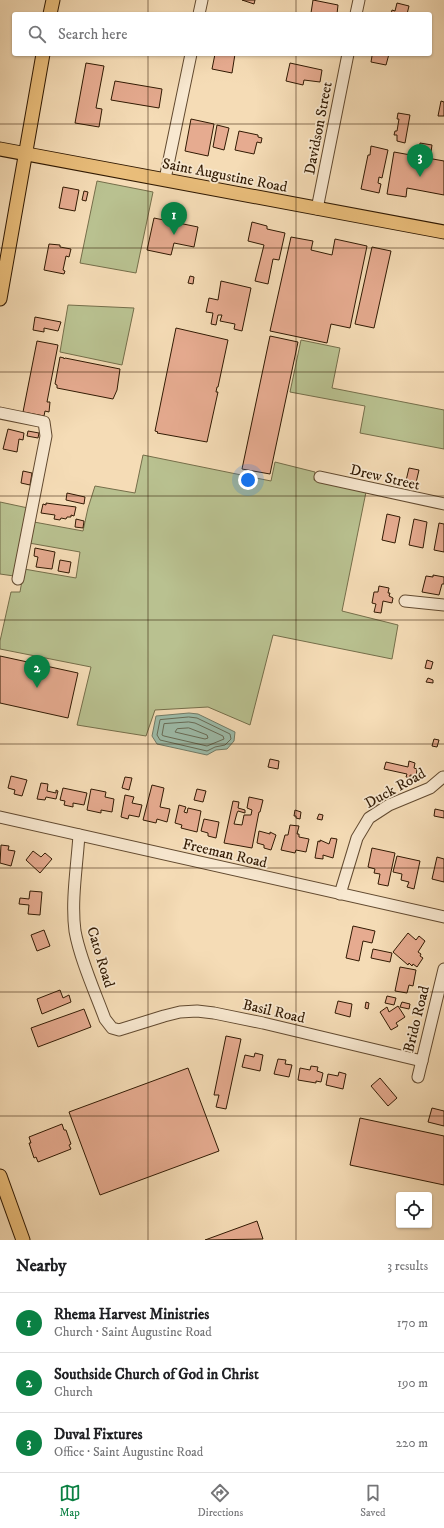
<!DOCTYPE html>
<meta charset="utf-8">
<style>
:root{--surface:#fff;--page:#f6f6f6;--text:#202124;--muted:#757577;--line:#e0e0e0;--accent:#0b8043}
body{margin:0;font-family:"IM FELL DW Pica",serif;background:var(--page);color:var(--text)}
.controls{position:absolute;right:12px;bottom:12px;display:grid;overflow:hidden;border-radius:4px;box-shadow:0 1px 3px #0004}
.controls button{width:36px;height:36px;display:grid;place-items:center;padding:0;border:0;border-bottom:1px solid var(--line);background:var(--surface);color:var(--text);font:20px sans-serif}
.you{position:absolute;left:248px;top:480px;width:14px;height:14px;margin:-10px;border:3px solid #fff;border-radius:50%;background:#1a73e8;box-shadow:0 0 0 6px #1a73e833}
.badge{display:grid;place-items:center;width:26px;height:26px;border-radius:50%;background:var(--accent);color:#fff;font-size:13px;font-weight:700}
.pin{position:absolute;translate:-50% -33px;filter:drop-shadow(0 1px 2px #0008)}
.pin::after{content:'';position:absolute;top:21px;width:14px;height:12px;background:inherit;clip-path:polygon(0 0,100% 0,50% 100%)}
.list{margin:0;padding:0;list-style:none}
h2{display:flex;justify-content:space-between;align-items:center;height:52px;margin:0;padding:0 16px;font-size:17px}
h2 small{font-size:13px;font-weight:400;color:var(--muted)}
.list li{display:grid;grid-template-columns:26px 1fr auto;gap:12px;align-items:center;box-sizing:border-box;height:60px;padding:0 16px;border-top:1px solid var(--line)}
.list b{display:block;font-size:15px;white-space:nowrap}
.list p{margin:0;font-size:13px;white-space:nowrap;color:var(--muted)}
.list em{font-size:13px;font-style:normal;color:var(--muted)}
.icon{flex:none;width:22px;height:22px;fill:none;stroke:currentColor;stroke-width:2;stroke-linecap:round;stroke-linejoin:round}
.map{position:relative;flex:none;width:444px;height:1240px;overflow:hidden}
.search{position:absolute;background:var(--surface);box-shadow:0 1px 3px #0004;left:12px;right:12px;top:12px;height:44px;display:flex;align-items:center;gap:10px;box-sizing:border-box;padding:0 14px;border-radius:4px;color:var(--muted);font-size:15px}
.sheet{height:232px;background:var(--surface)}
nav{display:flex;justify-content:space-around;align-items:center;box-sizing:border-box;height:56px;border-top:1px solid var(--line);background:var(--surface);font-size:11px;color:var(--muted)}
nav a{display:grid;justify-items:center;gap:2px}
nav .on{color:var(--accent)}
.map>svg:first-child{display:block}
</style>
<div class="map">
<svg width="444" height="1240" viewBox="0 0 444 1240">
<rect width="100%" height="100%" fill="#f5dcb6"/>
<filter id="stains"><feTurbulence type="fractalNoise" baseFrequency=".005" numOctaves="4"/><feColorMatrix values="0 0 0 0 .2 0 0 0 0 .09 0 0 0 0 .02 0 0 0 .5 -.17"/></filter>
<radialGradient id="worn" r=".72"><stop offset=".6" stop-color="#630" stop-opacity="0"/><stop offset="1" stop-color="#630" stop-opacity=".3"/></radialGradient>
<g fill="#b9c190" stroke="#756e4a">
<path d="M97 181 153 192 136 273 80 263Z"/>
<path d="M68 305 134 308 122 365 60 352Z"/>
<path d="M301 340 340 348 332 388 444 410V449L360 433 365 406 290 392Z"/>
<path d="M143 455 271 481 275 462 315 472 314 480 366 492 342 611 398 625 392 659 273 635 250 725 208 707 155 710 146 736 77 725 91 667 0 649V641L11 592H20L24 569 76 578 80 552 29 543 34 522 83 531 88 508 95 486 135 493Z"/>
<path d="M0 502 28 508 14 576 0 574Z"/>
</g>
<path fill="#9dbcaa" stroke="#727b67" d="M189 713 198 714 235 732 234 741 227 749 216 750 207 755 157 744 152 736 156 716Z"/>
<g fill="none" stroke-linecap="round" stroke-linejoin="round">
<g stroke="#676b56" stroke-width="1">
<path d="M189 717 197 718 230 734 231 739 225 745 215 747 207 751 160 740 157 735 160 720Z"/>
<path d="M189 722 195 723 223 736 224 739 207 746 164 736 162 735 164 724Z"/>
<path d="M189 728 207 735 208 738 205 739 175 732 177 729Z"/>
</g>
</g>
<g fill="#e6ab90" stroke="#311a03">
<path d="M242 0H255L254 4Z"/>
<path d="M313 0 338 5 337 14 311 13Z"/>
<path d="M397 3 409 6 407 14H391L392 10 395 11Z"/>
<path d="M215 54H235L232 73 212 69Z"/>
<path d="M371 54H389L386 65 371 62 372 56Z"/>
<path d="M86 63 104 66 96 108 102 109 99 127 75 123Z"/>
<path d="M290 63 322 70 320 82 304 80 303 85 286 81Z"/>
<path d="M115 81 162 89 159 108 111 100Z"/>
<path d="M441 101 444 102V116H438Z"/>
<path d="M398 113 410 115 405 143 397 141V135H394L395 131H397L399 119H397Z"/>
<path d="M191 119 214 124 208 156 185 151Z"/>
<path d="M217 125 229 128 224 150 213 147Z"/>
<path d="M239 131 258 135V137L262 138 261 143 257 142 254 154 235 150Z"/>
<path d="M420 143 432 145 431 152 419 150Z"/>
<path d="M371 146 388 150 382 178 379 177 378 183 381 184 379 193 361 189 368 155H370Z"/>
<path d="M394 152 444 161V195L407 188 406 197 387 194Z"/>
<path d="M63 187 79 190 75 211 59 208Z"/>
<path d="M84 191 88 192 86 201 82 200Z"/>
<path d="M154 218 198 227 194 247 174 243 171 255 147 250Z"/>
<path d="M252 222 267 226V229L285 233 279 260 273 259 268 284 255 281 264 245 248 241Z"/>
<path d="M291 237 313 241 311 250 332 255 335 239 367 246 350 328 331 324 327 343 270 331Z"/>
<path d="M49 244 60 245V247L71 249 69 257 66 256 63 270 65 271 64 274 44 270Z"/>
<path d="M372 247 391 251 374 328 355 324Z"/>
<path d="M190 276 194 277 193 284 188 283Z"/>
<path d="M221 281 251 288 242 331 234 329 235 324 220 321 222 315H218L216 325 211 324 213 313 206 312 209 298 218 300Z"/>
<path d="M35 317 61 322 58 331 44 328V332L33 330Z"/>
<path d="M176 328 228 340 218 387H217L216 392H218L207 442 157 433 158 432 155 431Z"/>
<path d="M270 336 298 342 270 474 242 469Z"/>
<path d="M37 341 58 345 47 402H50L49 412 45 411 44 416 23 412Z"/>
<path d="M60 357 64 358V359L65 358 120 369 117 390 113 399 57 388V385L55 384Z"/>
<path d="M8 429 24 433 23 440 19 439 17 452 3 449Z"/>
<path d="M28 431 39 433 38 438 27 436Z"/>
<path d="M409 468 419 470 415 487 405 485Z"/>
<path d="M23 471 32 473 30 485 21 483Z"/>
<path d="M67 493 85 497 84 504 66 500Z"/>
<path d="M46 503 76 507 74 516 71 515V517H67L66 519 61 518 60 520 54 519 55 515 41 513 43 504 46 505Z"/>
<path d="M387 514 400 517 395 543 382 540Z"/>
<path d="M76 519 84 521 83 528 75 527Z"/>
<path d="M414 519 427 522 423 548 409 545Z"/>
<path d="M439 523 444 524V552L434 550Z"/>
<path d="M35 548 55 552 52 569 36 567 38 557 34 556Z"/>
<path d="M60 560 71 562 69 573 58 571Z"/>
<path d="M433 575 444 577V584H442L439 595 422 592 426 576 433 577Z"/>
<path d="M379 586 389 588 388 593H390L389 596 393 598 392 603 383 601 381 613 374 612 376 604 372 603 374 592H378Z"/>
<path d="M0 656 78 673 68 718 0 703Z"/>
<path d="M427 660 433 662 431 669 425 668Z"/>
<path d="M428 678 433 680V683L426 682Z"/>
<path d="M434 739 439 740 437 747 432 746Z"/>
<path d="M270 759 279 761 278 769 268 767Z"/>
<path d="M409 761 415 763 414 768 417 769 416 776 410 775V778L406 777 407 774 384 769 386 762 408 767Z"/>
<path d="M11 776 27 780 22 796 14 794 15 790 8 788Z"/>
<path d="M125 777 132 778 129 790 122 788Z"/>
<path d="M41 783 48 784 47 791 56 793V790L58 791 56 799 46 797 45 800 37 799Z"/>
<path d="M152 785 164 788 160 807 170 809 167 822 157 819 156 823 143 820Z"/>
<path d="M63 788 87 793 84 805 73 803V807L64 805 65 801 60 800Z"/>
<path d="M91 789 106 792 105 797 114 799 112 812 101 810V813L87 810Z"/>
<path d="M197 789 206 791 203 802 194 800Z"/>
<path d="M125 795 134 797 132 803 142 805 139 817 129 815 128 819 121 817Z"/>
<path d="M249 797 263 800 260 812H259L252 848 224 843 233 801 239 802 238 808 245 810V813L238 811 237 813 234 824 242 825 244 815H251L252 810 247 808Z"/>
<path d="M179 805 186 807 184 812 187 813 188 808 201 811 197 832 181 828 182 825 175 823Z"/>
<path d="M435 809 444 811V818L434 816Z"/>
<path d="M295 810 301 812 300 819 296 818V816H294Z"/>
<path d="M319 814 323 815 322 820 317 819Z"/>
<path d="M204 819 219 822 216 838 208 836V833L201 831Z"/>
<path d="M290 825 299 826 297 834H299V837L309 839 306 852 296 850 295 853 281 850 285 835H288Z"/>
<path d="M259 831 270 834V832L276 835 271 850 264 848V845L257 843Z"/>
<path d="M331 838 337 839 333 858 323 855V859L315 858 318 841 320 842V840L329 844Z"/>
<path d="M1 845 9 846 8 850 15 851 11 866 0 863Z"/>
<path d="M372 848 395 853 388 886 378 884 380 874 374 873 375 869 368 867Z"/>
<path d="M33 851 41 857 45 853 52 859 40 873 26 860Z"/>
<path d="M397 856 420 861 414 889 407 887 409 882 401 880 402 874 393 872Z"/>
<path d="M437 857 444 859V882L432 879Z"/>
<path d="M30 891 42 892 40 915 28 914 29 905 19 904 20 898 29 899Z"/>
<path d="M353 926 375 931 372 943 363 941 359 961 346 958Z"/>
<path d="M44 930 50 946 37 951 31 935Z"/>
<path d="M408 933 416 940 419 936 425 941 418 952 421 954 420 956 423 958 417 967 413 964 412 966 409 963 408 965 393 952Z"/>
<path d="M373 949 392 953 390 962 371 958Z"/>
<path d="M400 967 416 970 413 986 409 985 407 993 395 991Z"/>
<path d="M60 990 63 998 69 995 71 1002 42 1014 37 999Z"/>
<path d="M387 996 396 998 394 1005 385 1003Z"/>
<path d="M338 1001 352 1004 350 1017 335 1013Z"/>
<path d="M366 1002 369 1003 368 1009 365 1008Z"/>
<path d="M402 1002 410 1004 409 1009 400 1007Z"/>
<path d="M398 1006 405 1017 396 1023 398 1026 391 1030 380 1012 387 1007 389 1012Z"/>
<path d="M84 1009 91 1027 38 1047 31 1028Z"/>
<path d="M226 1036 241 1039 226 1109 216 1107 219 1095H214Z"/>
<path d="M255 1053 263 1055 260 1071 242 1067 245 1055 254 1057Z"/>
<path d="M278 1059 286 1060 285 1064 292 1065 289 1077 274 1074Z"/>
<path d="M311 1066 318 1067 317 1071 323 1073 321 1082 316 1081V1083L298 1080 300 1068 310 1070Z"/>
<path d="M188 1068 219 1151 100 1195 69 1112Z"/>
<path d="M339 1072 346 1074 343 1089 326 1085 328 1074 338 1076Z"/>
<path d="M380 1078 397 1098 388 1106 371 1086Z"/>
<path d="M432 1108 444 1111V1126L428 1122Z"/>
<path d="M360 1118 444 1136V1185L350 1165Z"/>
<path d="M62 1124 64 1130H66L71 1144 69 1145 71 1149 38 1162 36 1157 34 1158 29 1143H31L29 1137Z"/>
<path d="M257 1221 263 1239 205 1240Z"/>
</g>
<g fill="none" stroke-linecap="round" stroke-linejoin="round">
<g stroke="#624a30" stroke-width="13">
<g id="minor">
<path d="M199 14 202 0"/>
<path d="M356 14 359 0"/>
<path d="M165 179 191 54"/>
<path d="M317 209 348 54"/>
<path d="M0 413 44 422 46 436 18 579"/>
<path d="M320 477 444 504"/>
<path d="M405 601 444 605"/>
<path d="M0 817 444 917"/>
<path d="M79 835C77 866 71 901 75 931 80 959 95 992 105 1019L112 1028 119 1030 164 1016 180 1012 197 1011 214 1013 263 1023 422 1061"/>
<path d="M340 894 357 838 369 818 389 805 430 788 443 777"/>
<path d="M418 1077 444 969"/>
</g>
</g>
<g stroke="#311a03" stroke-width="15">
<g id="major">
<path d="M50 14 53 0"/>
<path d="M0 149 444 232"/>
<path d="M0 299 43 54"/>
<path d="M0 1176 23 1240"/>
</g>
</g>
<use href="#minor" stroke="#f8e8d0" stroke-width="11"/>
<use href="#major" stroke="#eabe7b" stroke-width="13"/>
</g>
<path fill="none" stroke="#311a03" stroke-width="1" stroke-opacity="0.55" d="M148 0V14M296 0V14M148 54V1240M296 54V1240M0 124H444M0 248H444M0 372H444M0 496H444M0 620H444M0 744H444M0 868H444M0 992H444M0 1116H444"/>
<g text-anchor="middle" stroke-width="3.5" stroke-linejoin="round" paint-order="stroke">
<g font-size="15" fill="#311a03" stroke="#f8e8d0">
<text transform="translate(318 128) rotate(-79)" y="5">Davidson Street</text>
<text transform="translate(225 175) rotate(11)" y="5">Saint Augustine Road</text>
<text transform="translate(385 477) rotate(13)" y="5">Drew Street</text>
<text transform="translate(395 788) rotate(-29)" y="5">Duck Road</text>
<text transform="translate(225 853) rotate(13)" y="5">Freeman Road</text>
<text transform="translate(101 957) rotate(73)" y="5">Cato Road</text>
<text transform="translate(274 1011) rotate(13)" y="5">Basil Road</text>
<text transform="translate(416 1019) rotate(-76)" y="5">Brido Road</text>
</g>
</g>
<rect width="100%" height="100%" filter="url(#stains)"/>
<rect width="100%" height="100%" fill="url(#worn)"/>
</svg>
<div class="controls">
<button><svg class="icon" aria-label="locate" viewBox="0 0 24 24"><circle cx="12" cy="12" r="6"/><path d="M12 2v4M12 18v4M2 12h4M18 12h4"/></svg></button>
</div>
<div class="you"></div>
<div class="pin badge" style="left:174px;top:235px">1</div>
<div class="pin badge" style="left:37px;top:688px">2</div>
<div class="pin badge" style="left:420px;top:177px">3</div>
<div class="search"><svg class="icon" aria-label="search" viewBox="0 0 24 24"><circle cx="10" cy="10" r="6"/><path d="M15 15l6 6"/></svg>Search here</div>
</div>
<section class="sheet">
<h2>Nearby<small>3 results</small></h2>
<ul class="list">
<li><span class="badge">1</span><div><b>Rhema Harvest Ministries</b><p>Church · Saint Augustine Road</p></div><em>170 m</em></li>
<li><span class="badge">2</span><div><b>Southside Church of God in Christ</b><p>Church</p></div><em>190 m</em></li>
<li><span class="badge">3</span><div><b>Duval Fixtures</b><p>Office · Saint Augustine Road</p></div><em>220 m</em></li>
</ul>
</section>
<nav>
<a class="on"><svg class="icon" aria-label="map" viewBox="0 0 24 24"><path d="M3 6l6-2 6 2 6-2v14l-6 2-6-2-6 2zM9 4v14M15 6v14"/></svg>Map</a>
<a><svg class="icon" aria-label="directions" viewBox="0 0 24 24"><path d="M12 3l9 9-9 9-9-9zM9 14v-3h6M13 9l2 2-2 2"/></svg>Directions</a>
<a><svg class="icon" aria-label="saved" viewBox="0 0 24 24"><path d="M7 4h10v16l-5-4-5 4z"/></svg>Saved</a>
</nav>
